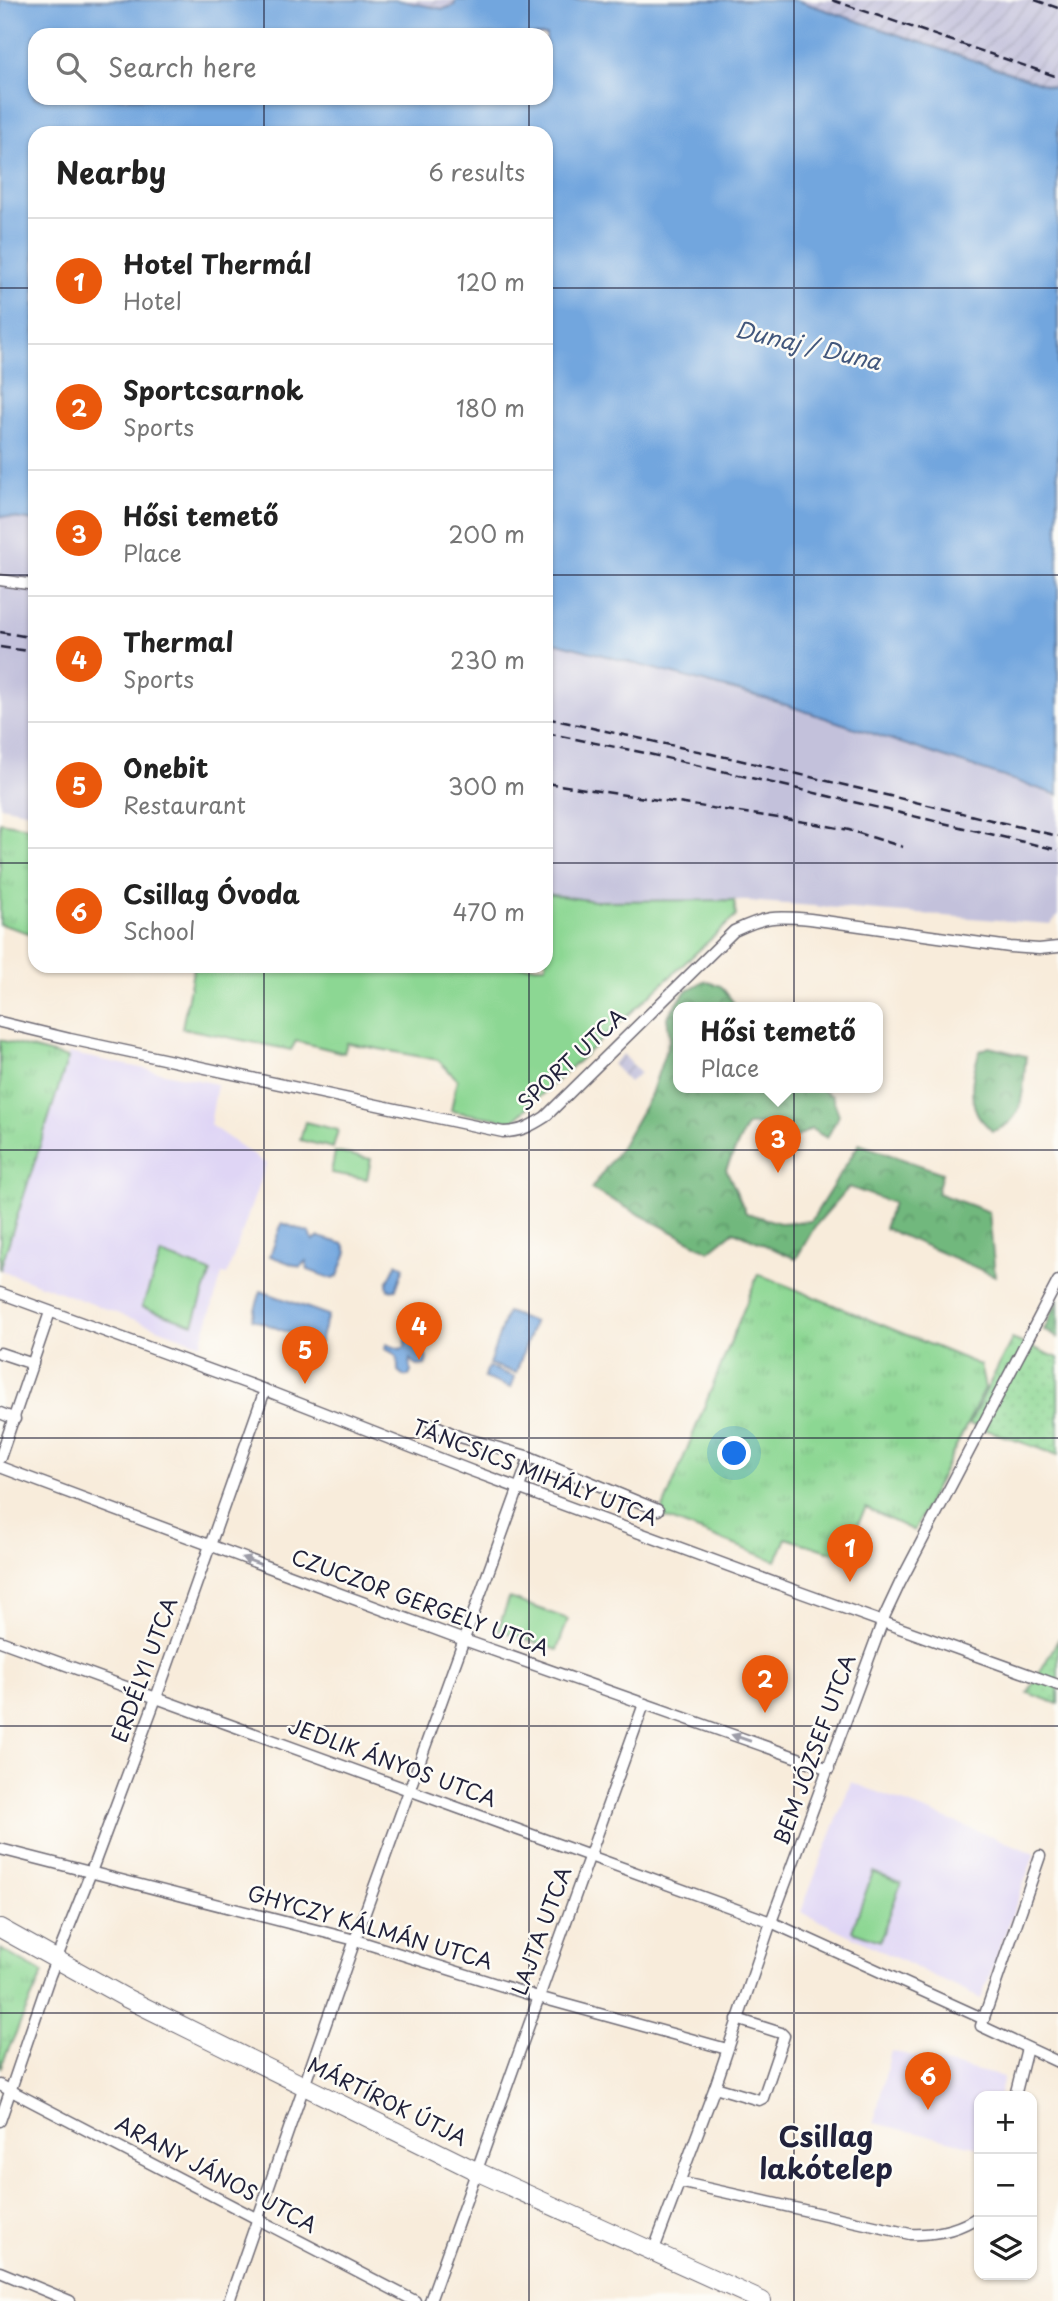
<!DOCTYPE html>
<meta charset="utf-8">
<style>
:root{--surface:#fff;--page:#f2f2f2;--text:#222;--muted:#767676;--line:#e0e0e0;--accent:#ea580c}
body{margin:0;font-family:"Playpen Sans",sans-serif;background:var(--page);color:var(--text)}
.controls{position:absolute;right:21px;bottom:21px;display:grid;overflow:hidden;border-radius:14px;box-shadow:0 2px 5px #0004}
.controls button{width:63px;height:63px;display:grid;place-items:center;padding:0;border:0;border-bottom:2px solid var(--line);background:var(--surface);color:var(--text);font:35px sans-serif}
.you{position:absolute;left:735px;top:1454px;width:24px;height:24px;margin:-18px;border:5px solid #fff;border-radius:50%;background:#1a73e8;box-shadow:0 0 0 10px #1a73e833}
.badge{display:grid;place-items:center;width:46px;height:46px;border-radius:50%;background:var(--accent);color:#fff;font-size:23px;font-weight:700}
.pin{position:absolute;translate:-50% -58px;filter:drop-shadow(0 2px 4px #0008)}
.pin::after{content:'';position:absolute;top:37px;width:24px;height:21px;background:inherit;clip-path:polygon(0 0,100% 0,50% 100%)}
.popup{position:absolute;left:673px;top:1002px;width:210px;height:91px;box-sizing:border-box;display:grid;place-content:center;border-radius:14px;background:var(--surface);filter:drop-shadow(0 2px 5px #0005);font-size:23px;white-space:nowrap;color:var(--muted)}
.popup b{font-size:26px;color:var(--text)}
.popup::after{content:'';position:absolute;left:50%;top:100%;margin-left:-14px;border:14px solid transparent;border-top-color:var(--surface)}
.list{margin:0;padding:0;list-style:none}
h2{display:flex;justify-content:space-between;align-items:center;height:91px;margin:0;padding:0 28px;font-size:30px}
h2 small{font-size:23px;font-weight:400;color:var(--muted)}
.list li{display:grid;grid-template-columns:46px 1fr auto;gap:21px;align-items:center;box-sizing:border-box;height:126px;padding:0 28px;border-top:2px solid var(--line)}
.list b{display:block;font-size:26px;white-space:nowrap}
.list p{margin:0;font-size:23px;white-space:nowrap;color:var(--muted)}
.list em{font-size:23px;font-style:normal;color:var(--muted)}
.icon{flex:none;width:38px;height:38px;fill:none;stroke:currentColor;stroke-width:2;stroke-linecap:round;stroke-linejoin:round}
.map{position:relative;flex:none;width:1058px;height:2301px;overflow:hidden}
.search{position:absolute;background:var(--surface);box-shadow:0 2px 5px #0004;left:28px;top:28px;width:525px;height:77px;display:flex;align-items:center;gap:18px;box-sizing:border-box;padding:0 24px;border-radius:21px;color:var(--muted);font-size:26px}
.panel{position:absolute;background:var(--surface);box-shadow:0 2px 5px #0004;left:28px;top:126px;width:525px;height:847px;border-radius:21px}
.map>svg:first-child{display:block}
</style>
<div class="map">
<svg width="1058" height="2301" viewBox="0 0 1058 2301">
<defs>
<pattern id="industrial-furrows" width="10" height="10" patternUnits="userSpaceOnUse" patternTransform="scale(1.75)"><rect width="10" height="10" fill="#c3c1db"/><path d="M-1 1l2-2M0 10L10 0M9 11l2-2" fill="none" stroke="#a7a6bd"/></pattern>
<pattern id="grass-dots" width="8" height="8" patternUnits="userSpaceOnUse" patternTransform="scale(1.75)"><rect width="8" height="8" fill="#8cd793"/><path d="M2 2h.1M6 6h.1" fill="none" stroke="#78b880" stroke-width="1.8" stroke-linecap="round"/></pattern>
<pattern id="forest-crowns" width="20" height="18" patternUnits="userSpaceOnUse" patternTransform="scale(1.75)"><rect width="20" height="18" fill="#71b87d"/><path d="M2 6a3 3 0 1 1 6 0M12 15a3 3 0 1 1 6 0" fill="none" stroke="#5c9568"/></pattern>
<pattern id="park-tufts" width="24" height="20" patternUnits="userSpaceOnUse" patternTransform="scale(1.75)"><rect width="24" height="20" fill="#8cd793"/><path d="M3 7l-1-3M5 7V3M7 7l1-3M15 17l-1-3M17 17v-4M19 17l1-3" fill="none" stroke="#78b880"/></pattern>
</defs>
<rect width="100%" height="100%" fill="#fdfcf7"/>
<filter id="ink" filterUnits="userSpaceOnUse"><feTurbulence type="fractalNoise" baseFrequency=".0143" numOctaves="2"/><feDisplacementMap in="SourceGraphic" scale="14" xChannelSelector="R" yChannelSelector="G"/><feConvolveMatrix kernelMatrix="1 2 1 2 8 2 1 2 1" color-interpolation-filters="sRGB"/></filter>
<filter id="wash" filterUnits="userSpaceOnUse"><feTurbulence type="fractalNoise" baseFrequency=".00686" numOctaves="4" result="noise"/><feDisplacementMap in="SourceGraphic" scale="28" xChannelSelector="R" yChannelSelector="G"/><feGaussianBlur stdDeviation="1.57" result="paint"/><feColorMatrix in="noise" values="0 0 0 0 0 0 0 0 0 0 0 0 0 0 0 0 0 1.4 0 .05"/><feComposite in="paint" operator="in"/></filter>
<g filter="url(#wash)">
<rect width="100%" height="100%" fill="#f8ecdb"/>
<g fill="#dfd5f5">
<path d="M69 1053 217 1084 210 1125 266 1164 227 1275 222 1274 201 1344 0 1270Z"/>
<path d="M851 1782 1035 1853 981 1999 801 1912Z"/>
<path d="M891 2051 1004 2077 999 2096H979V2147L874 2123Z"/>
</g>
<g fill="url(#industrial-furrows)">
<path d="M397 0H456L455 6 443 9Z"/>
<path d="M796 0H1058V89Z"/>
<path d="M623 1054 640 1073 629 1082 612 1064Z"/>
</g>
<g fill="#c3c1db">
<path d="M0 516 35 521V813L0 806Z"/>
<path d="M546 640 771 700 1052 794 1058 798V915L1051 924 734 900 595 901 546 894Z"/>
</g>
<g fill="url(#grass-dots)" stroke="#577c67" stroke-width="2">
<path d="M1012 1339 1058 1358V1455L969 1424Z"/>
<path d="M1058 1640V1704L1028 1693Z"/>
</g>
<g fill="url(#forest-crowns)" stroke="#4a6d5c" stroke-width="2">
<path d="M704 981 721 986 737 1007H678V1087H816L832 1096 839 1115 827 1138 811 1129 797 1137 770 1124 747 1125 726 1169 746 1213 780 1223 811 1221 859 1144 942 1173 937 1193 989 1212 995 1276 884 1228 893 1203 849 1187 815 1226 796 1259 734 1231 709 1251 591 1189 621 1147 651 1094 670 1038 667 1017 686 991Z"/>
<path d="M989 1047 1026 1056C1022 1086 1028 1122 992 1131 987 1125 980 1120 977 1113 968 1095 973 1069 980 1051Z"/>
<path d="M1058 1299V1338L1044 1330Z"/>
</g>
<g fill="url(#park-tufts)" stroke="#577c67" stroke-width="2">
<path d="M0 822 35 828V935L0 924Z"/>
<path d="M0 1040 68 1058 0 1270Z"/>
<path d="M758 1274 980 1365 985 1388 914 1531 866 1508 841 1555 786 1538 776 1561 660 1516Z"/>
<path d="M0 1949 43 1973 0 2068Z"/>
</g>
<g fill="#8cd793" stroke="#577c67" stroke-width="2">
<path d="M546 894 595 901 734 900 736 916 513 1121 451 1111 457 1079 438 1060 347 1043 344 1053 296 1041 291 1050 182 1028 194 966H546Z"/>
<path d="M305 1122 338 1130 333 1148 300 1140Z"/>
<path d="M335 1152 371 1159 367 1179 331 1173Z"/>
<path d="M161 1254 211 1272 193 1324 142 1307Z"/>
<path d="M509 1598 568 1619 557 1650 498 1630Z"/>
<path d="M873 1872 901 1883 880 1941 852 1931Z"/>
</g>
<g fill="#72a6de" stroke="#4a648c" stroke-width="2" fill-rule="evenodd">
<path d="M0 0H397L443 9 454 6 456 0H796L1058 89V795L771 700 546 640V133H35V521L0 516ZM35 35H546V98H35Z"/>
<path d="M282 1223 310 1233 313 1241 319 1237 344 1244 347 1252 338 1276 333 1279 308 1270 306 1261 300 1267 270 1256Z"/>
<path d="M397 1263 404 1267 396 1289 388 1290 387 1283Z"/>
<path d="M261 1291 328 1315 319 1344 252 1319Z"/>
<path d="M507 1312 534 1322 516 1373 489 1364Z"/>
<path d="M413 1327 422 1329V1337L418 1344C422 1351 430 1356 425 1365L418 1366 410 1359 411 1372 409 1376H404L398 1371C398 1357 398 1354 385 1349L386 1344 400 1349 405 1347 407 1331Z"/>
<path d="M488 1367 515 1377 511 1388 484 1378Z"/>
</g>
</g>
<g filter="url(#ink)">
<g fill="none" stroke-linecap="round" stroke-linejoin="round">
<g stroke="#6d6973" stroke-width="13">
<g id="minor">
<path d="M0 580 35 585"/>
<path d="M0 1022 70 1039 503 1132C520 1132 531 1126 545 1117L734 931C766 916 774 916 810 919L1010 947 1039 949 1058 947"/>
<path d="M0 1293 265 1390 472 1471 802 1593 1058 1685"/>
<path d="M0 1353 33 1364"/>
<path d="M0 1413 15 1419"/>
<path d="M432 1424 460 1437 530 1457"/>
<path d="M0 1458 50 1312"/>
<path d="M0 1467 464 1640 829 1769"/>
<path d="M0 1641 771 1922 984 2019"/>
<path d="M0 1849 355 1940 538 1997 727 2049"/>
<path d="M1040 1856 981 2026 1058 2062"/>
<path d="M0 2085 415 2301"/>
<path d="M715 2087 759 2100 763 2098 784 2036 781 2033 737 2019"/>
<path d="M1015 2096 1027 2048"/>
<path d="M0 2121 50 1975 91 1872 156 1698 265 1390"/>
<path d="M679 2182 910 2234C935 2235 959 2230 979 2216"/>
<path d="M653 2252 715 2087 771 1922 885 1615 900 1583 1058 1281"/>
<path d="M0 2272 70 2301"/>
<path d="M229 2301 355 1940 530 1457 658 1510"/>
<path d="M430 2301 644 1704"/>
</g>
</g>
<g stroke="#6d6973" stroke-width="20">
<path id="primary" d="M0 1928 124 1997 476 2171 762 2301"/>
</g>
<use href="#minor" stroke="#fff" stroke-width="10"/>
<use href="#primary" stroke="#fff" stroke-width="18"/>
<g stroke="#22223b" stroke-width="2.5" stroke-dasharray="10 5" stroke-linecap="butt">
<path d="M832 0 1058 77"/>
<path d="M1035 0 1058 8"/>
<path d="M0 632 35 638"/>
<path d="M0 647 35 652"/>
<path d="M546 718 739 760 1058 836"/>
<path d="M546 733 645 753 1058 850"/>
<path d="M546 783 811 823 849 830 903 847"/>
</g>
</g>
<defs><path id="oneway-solid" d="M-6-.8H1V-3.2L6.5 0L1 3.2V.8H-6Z" transform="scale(1.75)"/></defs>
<g fill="#9c9ca7">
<use href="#oneway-solid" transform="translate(251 1561) rotate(-160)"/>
<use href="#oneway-solid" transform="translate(741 1738) rotate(-161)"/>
</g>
</g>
<path fill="none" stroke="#22223b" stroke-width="2" stroke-opacity="0.55" d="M264 0V35M529 0V35M794 0V2301M264 98V133M529 98V133M0 288H35M546 288H1058M0 575H35M546 575H1058M0 863H35M546 863H1058M264 966V2301M529 966V2301M0 1150H1058M0 1438H1058M0 1726H1058M0 2013H1058"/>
<g text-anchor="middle" stroke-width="5" stroke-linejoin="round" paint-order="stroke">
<g font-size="21" fill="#22223b" stroke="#fdfcf7">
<text transform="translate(572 1060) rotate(-43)" y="7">SPORT UTCA</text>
<text transform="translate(535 1473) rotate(21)" y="7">TÁNCSICS MIHÁLY UTCA</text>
<text transform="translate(420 1603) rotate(20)" y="7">CZUCZOR GERGELY UTCA</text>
<text transform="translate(145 1670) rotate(-70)" y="7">ERDÉLYI UTCA</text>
<text transform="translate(815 1750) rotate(-70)" y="7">BEM JÓZSEF UTCA</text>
<text transform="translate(392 1763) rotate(20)" y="7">JEDLIK ÁNYOS UTCA</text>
<text transform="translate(370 1928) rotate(16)" y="7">GHYCZY KÁLMÁN UTCA</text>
<text transform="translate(542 1931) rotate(-70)" y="7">LAJTA UTCA</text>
<text transform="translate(387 2102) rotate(26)" y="7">MÁRTÍROK ÚTJA</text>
<text transform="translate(216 2175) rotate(28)" y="7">ARANY JÁNOS UTCA</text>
</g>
<g font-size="23" font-style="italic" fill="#42577c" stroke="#fdfcf7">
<text transform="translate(808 346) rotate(13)" y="8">Dunaj / Duna</text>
</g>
<g font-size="28" font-weight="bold" fill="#22223b" stroke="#fdfcf7">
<text x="826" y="2147">Csillag<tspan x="826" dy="32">lakótelep</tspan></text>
</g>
</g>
</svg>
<div class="controls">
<button>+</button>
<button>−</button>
<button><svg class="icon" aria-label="layers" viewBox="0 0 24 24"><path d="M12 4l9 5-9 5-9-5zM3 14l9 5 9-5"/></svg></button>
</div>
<div class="you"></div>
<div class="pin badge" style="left:850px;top:1582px">1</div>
<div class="pin badge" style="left:765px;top:1713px">2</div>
<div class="pin badge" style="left:778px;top:1173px">3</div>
<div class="popup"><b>Hősi temető</b>Place</div>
<div class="pin badge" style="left:419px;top:1360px">4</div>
<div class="pin badge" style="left:305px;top:1384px">5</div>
<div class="pin badge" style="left:928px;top:2110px">6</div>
<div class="search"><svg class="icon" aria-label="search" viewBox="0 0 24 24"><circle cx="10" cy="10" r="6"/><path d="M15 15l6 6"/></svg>Search here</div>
<section class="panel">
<h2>Nearby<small>6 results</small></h2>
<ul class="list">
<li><span class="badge">1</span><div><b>Hotel Thermál</b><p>Hotel</p></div><em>120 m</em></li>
<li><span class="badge">2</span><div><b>Sportcsarnok</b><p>Sports</p></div><em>180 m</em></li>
<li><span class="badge">3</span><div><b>Hősi temető</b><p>Place</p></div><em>200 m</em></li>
<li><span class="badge">4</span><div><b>Thermal</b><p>Sports</p></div><em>230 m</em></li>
<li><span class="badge">5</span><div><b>Onebit</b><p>Restaurant</p></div><em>300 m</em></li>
<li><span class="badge">6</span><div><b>Csillag Óvoda</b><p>School</p></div><em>470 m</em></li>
</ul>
</section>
</div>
